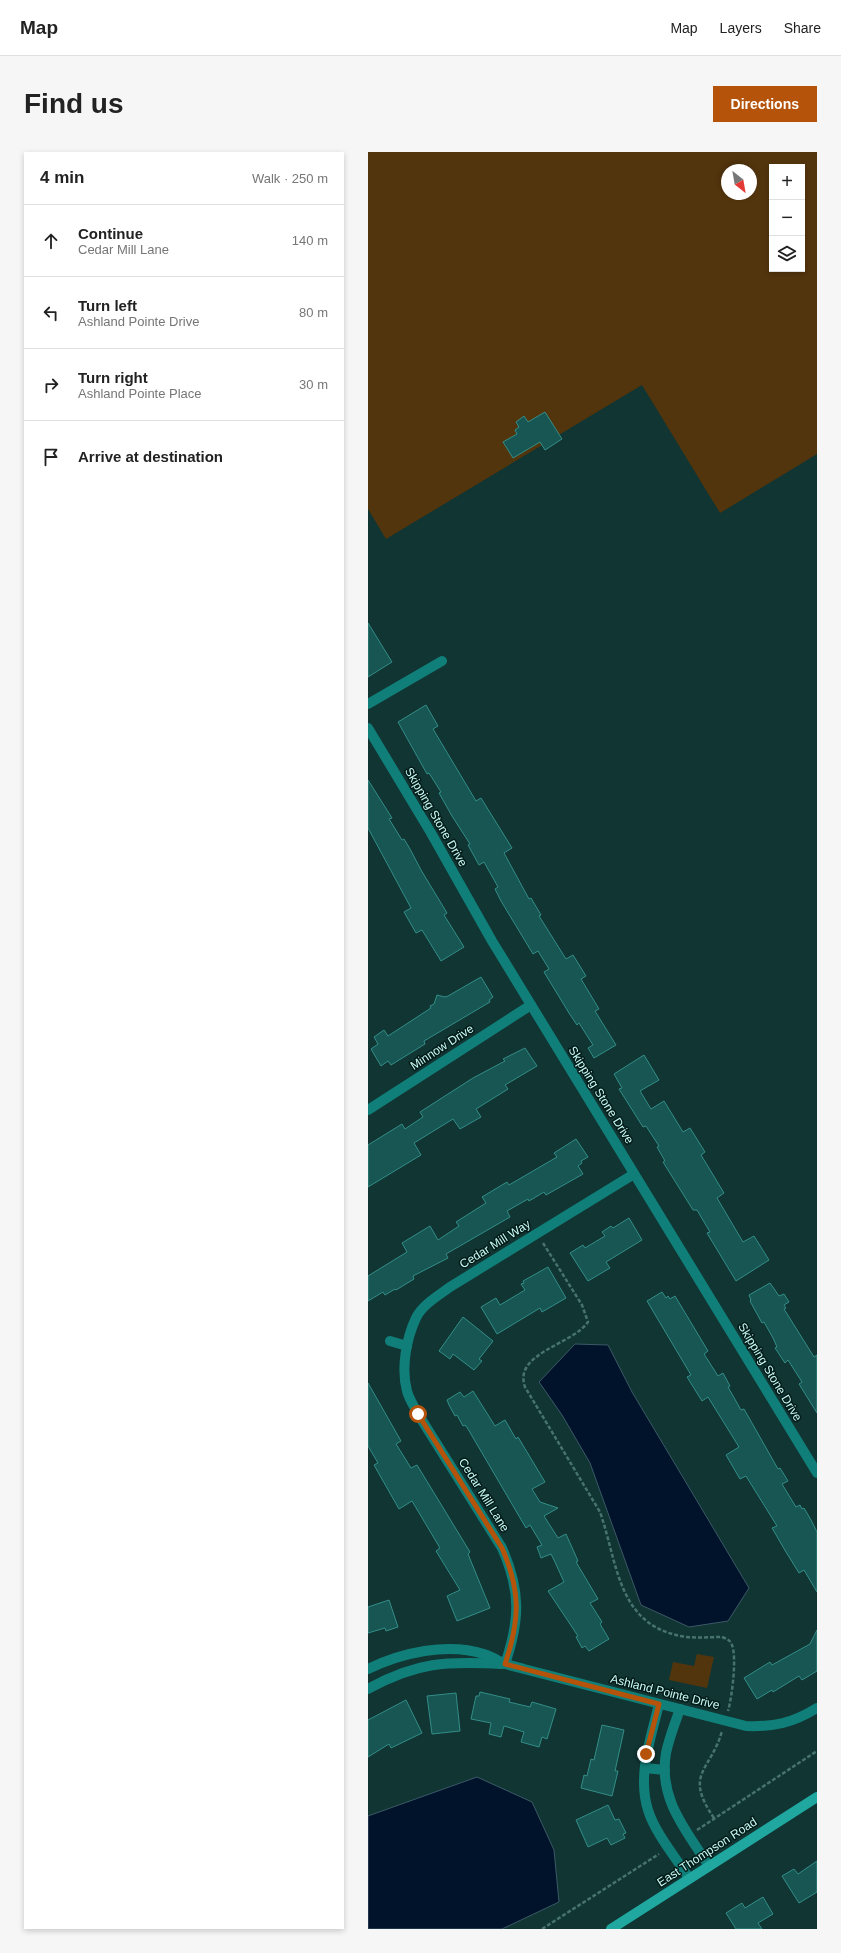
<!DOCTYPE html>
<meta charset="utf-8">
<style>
:root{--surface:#fff;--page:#f6f6f6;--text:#222;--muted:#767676;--line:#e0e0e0;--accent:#b45309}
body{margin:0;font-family:Helvetica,sans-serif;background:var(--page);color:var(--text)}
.controls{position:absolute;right:12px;top:12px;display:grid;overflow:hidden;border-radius:0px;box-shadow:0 2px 6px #0003}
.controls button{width:36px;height:36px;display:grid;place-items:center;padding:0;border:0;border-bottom:1px solid var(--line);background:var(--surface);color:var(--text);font:20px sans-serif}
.compass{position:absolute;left:353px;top:12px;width:36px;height:36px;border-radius:50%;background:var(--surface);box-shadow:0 2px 6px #0003;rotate:149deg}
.stop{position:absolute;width:12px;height:12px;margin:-9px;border:3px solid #b45309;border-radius:50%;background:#fff}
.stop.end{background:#b45309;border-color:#fff;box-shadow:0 1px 4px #0008}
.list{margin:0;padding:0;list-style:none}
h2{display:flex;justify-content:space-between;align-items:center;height:52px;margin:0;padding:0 16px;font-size:17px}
h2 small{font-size:13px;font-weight:400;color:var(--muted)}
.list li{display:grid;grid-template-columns:26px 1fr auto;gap:12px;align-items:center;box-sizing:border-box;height:72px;padding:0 16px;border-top:1px solid var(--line)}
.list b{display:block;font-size:15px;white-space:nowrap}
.list p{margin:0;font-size:13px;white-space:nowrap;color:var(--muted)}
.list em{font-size:13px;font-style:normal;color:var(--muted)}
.icon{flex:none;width:22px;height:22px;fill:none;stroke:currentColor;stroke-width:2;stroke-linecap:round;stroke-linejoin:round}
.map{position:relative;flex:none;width:449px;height:1777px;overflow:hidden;border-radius:0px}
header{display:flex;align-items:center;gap:24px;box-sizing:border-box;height:56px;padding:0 20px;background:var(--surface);border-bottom:1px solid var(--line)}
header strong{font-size:19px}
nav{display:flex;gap:22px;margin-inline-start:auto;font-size:14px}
.intro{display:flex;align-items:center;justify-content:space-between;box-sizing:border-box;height:96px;padding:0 24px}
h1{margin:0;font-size:28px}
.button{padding:10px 18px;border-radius:0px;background:var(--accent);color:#fff;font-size:14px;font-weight:700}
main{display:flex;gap:24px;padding:0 24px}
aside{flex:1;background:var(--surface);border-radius:0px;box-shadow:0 2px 6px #0003}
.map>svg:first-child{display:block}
</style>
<header>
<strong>Map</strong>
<nav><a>Map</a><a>Layers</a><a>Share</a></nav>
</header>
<div class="intro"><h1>Find us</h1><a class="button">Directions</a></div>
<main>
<aside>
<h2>4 min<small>Walk · 250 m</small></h2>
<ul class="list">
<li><svg class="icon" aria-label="ahead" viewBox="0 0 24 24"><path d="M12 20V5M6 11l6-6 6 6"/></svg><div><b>Continue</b><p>Cedar Mill Lane</p></div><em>140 m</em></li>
<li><svg class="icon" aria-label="left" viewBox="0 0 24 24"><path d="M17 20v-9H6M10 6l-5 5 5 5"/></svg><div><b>Turn left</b><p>Ashland Pointe Drive</p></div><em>80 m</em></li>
<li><svg class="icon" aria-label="right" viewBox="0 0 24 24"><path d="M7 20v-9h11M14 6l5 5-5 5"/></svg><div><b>Turn right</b><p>Ashland Pointe Place</p></div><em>30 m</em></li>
<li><svg class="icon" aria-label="arrive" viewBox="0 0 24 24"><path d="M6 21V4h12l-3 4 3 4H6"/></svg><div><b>Arrive at destination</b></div></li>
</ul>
</aside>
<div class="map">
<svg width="449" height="1777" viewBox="0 0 449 1777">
<rect width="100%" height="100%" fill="#103533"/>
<g fill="#53350d" fill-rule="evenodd">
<path d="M0 0H449V302L352 361 274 233 18 387 0 357ZM404 15H434V117H404ZM359 18H383V42H359Z"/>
<path d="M329 1502 346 1505 339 1536 301 1528 305 1510 326 1514Z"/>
</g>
<g fill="#00132a" stroke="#3c5967">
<path d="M207 1192 240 1193 264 1240 381 1436 360 1469 321 1475 273 1453 222 1311 194 1263 171 1230Z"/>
<path d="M109 1625 164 1650 186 1698 191 1750 134 1777H0V1664Z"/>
</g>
<g fill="#175653" stroke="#348d87">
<path d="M177 260 194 287 177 298 172 290 145 306 135 290 149 282 147 278 151 275 148 270 156 264 160 270Z"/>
<path d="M0 471 24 510 0 525Z"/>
<path d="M58 553 70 574 65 577 108 649 113 646 144 696 136 701 161 747 163 746 173 763 171 764 198 807 205 803 218 824 213 827 231 857 227 859 248 893 226 906 220 896 225 893 211 871 209 873 201 861 176 820 181 817 170 799 165 802 133 749 127 737 130 735 116 710 111 713 100 693 102 692 84 664 71 641 73 640 61 621 59 622 30 570Z"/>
<path d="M0 628 24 666 21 667 34 688 36 687 42 697 53 718 79 761 76 763 96 795 73 809 54 778 48 781 36 760 43 756 0 676Z"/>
<path d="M113 825 125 845 121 848 122 850 56 889 57 892 23 913 20 909 13 914 3 897 10 892 6 885 16 878 20 884 63 856 62 854 66 852 69 843 77 845 80 844Z"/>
<path d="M157 896 169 914 137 933 140 937 108 957 113 965 92 977 85 967 46 991 53 1003 0 1035V993L34 972 37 977 55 965 52 960 105 926 137 909 135 907Z"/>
<path d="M276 903 291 928 272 939 283 957 296 949 315 980 322 976 337 1000 333 1003 356 1041 349 1046 375 1090 386 1084 401 1108 368 1129 339 1081 342 1080 329 1058H325L295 1010 297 1009 289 995 291 994 278 974 275 975 251 937 254 936 246 922Z"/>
<path d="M208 987 220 1005 213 1009 214 1011 210 1014 215 1022 178 1043 176 1040 161 1049 160 1047 139 1059 142 1065 78 1102 80 1106 45 1124 46 1127 28 1138 27 1137 17 1143 15 1140 0 1149V1124L39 1100 34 1091 62 1074 70 1088 91 1074 88 1070 118 1051 114 1045 139 1030 141 1033 189 1005 186 1001Z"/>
<path d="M261 1066 274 1088 238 1110 242 1116 220 1129 202 1101 215 1093 217 1096 237 1084 234 1080 243 1074 245 1076Z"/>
<path d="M180 1115 198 1146 174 1160 172 1156 129 1182 113 1155 128 1146 132 1153 157 1138 153 1132 156 1131 155 1129Z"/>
<path d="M402 1131 411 1144 416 1142 421 1150 416 1153 418 1156 416 1157 446 1205 449 1203V1261L431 1232 434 1230 420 1208 417 1211 407 1196 409 1195 405 1186 396 1170 394 1171 382 1149 383 1148 381 1143Z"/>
<path d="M294 1140 298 1146 300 1144 302 1147 307 1144 340 1199 336 1202 350 1224 355 1221 362 1234 360 1235 373 1258 376 1257 410 1317 412 1316 420 1329 414 1332 428 1355 432 1353 434 1357 436 1356 443 1368 449 1380V1440L436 1418 431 1421 418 1400 404 1376 409 1374 378 1324 372 1327 358 1303 371 1295 340 1245 334 1249 319 1225 323 1223 279 1149Z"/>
<path d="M95 1165 125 1189 111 1207 114 1209 106 1218 85 1202 82 1207 71 1199Z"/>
<path d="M0 1231 33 1289 28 1292 43 1316 49 1313 102 1400 100 1402 122 1456 89 1469 79 1444 92 1438 68 1399 72 1396 44 1349 31 1357 6 1313 10 1311 0 1294Z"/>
<path d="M105 1239 127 1274 137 1268 148 1287 150 1285 177 1330 164 1337 172 1350 190 1356 176 1364 190 1386 198 1382 210 1409 208 1410 230 1447 222 1451 234 1470 232 1472 241 1487 221 1499 217 1494 214 1496 208 1485 210 1484 180 1439 196 1430 187 1410 183 1402 173 1406 169 1395 174 1393 162 1373 158 1376 100 1277 97 1273 95 1274 89 1263 87 1264 81 1253 79 1248 92 1240 96 1245Z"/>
<path d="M21 1448 30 1475 18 1479 17 1476 0 1481V1455Z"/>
<path d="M449 1478V1519L434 1528 431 1524 405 1540 404 1538 389 1547 376 1526 402 1510 404 1513 442 1492Z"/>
<path d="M112 1540 142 1547 141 1550 162 1555 164 1550 188 1557 179 1587 174 1585 171 1595 153 1590 156 1580 136 1574 133 1585 121 1582 123 1571 103 1567 108 1544H111Z"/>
<path d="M88 1541 92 1579 64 1582 59 1544Z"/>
<path d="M38 1548 54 1581 23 1596 21 1592 0 1605V1568Z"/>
<path d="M234 1573 256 1578 247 1619H250L244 1644 213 1636 216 1623 219 1624 223 1607 226 1608Z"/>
<path d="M240 1653 247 1668 251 1667 258 1681 255 1682 257 1686 243 1693 239 1686 220 1695 208 1668Z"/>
<path d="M449 1709V1740L431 1751 414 1724 426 1717 430 1722Z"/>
<path d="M395 1745 405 1762 390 1771 394 1777H368L358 1761 374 1751 377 1756Z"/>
</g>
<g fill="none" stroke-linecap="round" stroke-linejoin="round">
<g stroke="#48726f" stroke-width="2.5" stroke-dasharray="4 2" stroke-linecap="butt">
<path d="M175 1091 214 1153 220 1170C204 1193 145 1201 157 1235L232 1360C249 1408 249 1469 308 1483 322 1487 340 1485 354 1485 359 1487 362 1488 364 1493 369 1506 364 1545 360 1559"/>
<path d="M346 1666C315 1621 343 1619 354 1579"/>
<path d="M329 1678 449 1599"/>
<path d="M174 1777 291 1702"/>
</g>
<g stroke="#117f79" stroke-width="10">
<path d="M0 552 74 509"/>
<path d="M0 576 63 681 124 789 449 1321"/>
<path d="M0 958 163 853"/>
<path d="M22 1189 39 1194"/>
<path d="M137 1512C152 1468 153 1439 134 1396L50 1262C46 1254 41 1247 39 1239 33 1217 38 1187 48 1166 54 1153 70 1144 82 1135L266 1022"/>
<path d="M0 1517C33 1501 79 1490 116 1502 123 1504 129 1508 135 1511 142 1514 149 1515 156 1517L378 1574C406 1575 425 1571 449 1556"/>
<path d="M0 1537C48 1510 79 1509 133 1512"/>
<path d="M291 1552C283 1586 269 1623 280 1658 287 1681 308 1706 321 1726"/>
<path d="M312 1557C307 1571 301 1586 298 1601 290 1647 318 1678 341 1714"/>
<path d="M277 1616 297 1618"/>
</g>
<path stroke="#1fa7a0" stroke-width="10" d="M243 1777 449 1645"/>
</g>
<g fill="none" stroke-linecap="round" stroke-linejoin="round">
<path stroke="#b45309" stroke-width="5" d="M50 1262 134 1396C153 1439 152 1468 137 1512L291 1552 278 1602"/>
</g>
<g text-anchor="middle" stroke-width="3" stroke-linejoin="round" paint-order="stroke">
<g font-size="12" fill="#c8fbf6" stroke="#031b19">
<text transform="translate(68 665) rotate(60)" y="4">Skipping Stone Drive</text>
<text transform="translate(74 895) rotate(-33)" y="4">Minnow Drive</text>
<text transform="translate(233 943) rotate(58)" y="4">Skipping Stone Drive</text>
<text transform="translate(127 1092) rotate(-32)" y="4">Cedar Mill Way</text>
<text transform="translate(402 1220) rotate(59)" y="4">Skipping Stone Drive</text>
<text transform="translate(116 1343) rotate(58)" y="4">Cedar Mill Lane</text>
<text transform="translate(297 1540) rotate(14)" y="4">Ashland Pointe Drive</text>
<text transform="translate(339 1700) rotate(-33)" y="4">East Thompson Road</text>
</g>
</g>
</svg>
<div class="controls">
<button>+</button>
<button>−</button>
<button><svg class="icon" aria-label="layers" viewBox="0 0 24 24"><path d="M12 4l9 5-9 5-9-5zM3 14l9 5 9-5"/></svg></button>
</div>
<svg class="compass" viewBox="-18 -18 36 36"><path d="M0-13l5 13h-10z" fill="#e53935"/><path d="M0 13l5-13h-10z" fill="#767676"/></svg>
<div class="stop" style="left:50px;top:1262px"></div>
<div class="stop end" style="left:278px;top:1602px"></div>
</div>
</main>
